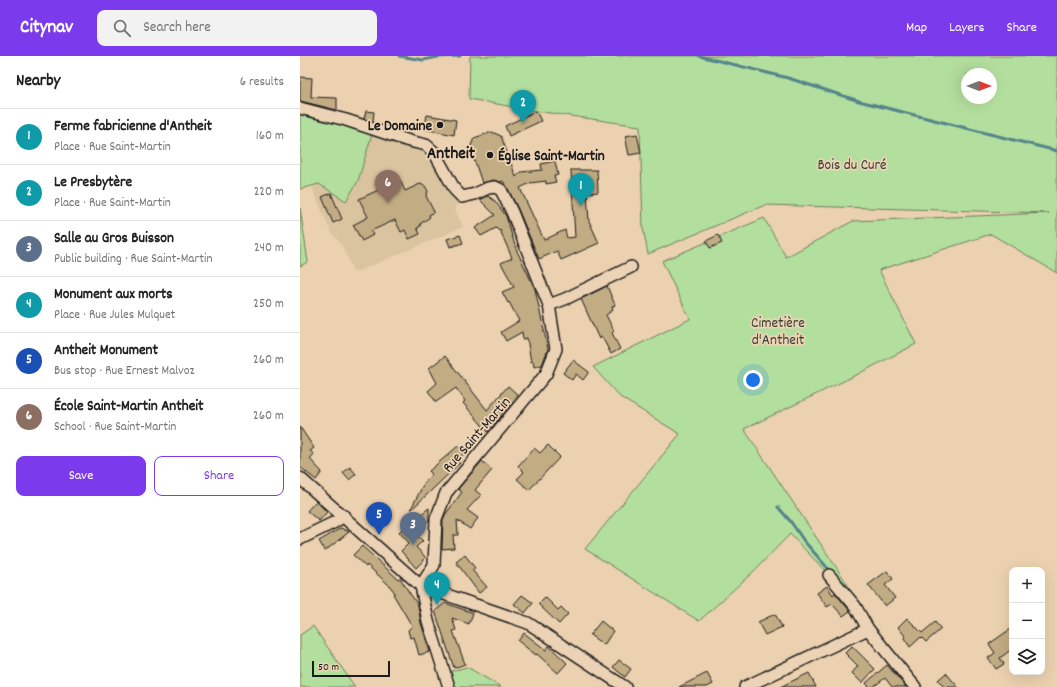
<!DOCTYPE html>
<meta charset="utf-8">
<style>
:root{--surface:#fff;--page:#f2f2f2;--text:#222;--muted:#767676;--line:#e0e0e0;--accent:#7c3aed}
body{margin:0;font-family:Dekko,sans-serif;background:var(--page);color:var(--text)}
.controls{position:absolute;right:12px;bottom:12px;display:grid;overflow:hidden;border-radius:8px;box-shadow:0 4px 16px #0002}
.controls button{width:36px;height:36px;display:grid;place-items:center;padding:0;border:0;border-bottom:1px solid var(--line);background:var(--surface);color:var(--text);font:20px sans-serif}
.compass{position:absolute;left:661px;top:12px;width:36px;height:36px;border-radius:50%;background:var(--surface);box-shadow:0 4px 16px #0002;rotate:90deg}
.scale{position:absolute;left:12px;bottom:10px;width:78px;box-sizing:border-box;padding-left:4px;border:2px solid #1c1c1c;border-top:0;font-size:11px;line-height:14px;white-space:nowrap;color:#1c1c1c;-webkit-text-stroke:3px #edd3b5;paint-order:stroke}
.you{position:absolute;left:453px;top:324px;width:14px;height:14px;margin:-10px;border:3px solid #fff;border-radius:50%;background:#1a73e8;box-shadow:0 0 0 6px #1a73e833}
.badge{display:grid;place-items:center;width:26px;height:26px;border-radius:50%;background:var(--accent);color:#fff;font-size:13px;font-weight:700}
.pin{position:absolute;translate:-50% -33px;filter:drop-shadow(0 1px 2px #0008)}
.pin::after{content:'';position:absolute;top:21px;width:14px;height:12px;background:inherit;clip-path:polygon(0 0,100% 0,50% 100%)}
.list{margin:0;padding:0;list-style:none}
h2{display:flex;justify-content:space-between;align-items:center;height:52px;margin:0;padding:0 16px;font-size:17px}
h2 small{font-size:13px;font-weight:400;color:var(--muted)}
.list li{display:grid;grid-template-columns:26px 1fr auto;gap:12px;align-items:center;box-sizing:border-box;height:56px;padding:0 16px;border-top:1px solid var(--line)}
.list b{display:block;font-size:15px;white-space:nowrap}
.list p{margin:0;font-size:13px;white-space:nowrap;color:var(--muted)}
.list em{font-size:13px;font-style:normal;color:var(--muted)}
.actions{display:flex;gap:8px;padding:12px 16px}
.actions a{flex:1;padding:9px 0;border:1px solid var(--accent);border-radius:8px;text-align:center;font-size:14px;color:var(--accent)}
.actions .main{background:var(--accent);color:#fff}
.icon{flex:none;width:22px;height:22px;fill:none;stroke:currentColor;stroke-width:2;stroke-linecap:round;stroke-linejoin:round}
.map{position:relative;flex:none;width:757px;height:631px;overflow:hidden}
header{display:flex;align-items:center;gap:24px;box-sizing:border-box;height:56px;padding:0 20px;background:var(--accent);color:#fff}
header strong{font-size:19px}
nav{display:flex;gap:22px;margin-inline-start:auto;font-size:14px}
.search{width:280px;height:36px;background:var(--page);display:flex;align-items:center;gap:10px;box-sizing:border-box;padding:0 14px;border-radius:8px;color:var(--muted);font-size:15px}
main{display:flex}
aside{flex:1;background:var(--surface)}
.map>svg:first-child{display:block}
</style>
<header>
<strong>Citynav</strong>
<div class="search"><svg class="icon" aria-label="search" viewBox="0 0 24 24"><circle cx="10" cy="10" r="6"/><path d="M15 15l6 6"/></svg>Search here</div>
<nav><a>Map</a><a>Layers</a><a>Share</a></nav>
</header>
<main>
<aside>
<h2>Nearby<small>6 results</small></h2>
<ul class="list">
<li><span class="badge" style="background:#0f9aa8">1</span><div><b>Ferme fabricienne d'Antheit</b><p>Place · Rue Saint-Martin</p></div><em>160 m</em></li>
<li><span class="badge" style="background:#0f9aa8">2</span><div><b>Le Presbytère</b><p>Place · Rue Saint-Martin</p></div><em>220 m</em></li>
<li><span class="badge" style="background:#5c6f8a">3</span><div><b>Salle au Gros Buisson</b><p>Public building · Rue Saint-Martin</p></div><em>240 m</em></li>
<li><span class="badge" style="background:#0f9aa8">4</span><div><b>Monument aux morts</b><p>Place · Rue Jules Mulquet</p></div><em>250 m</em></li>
<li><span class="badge" style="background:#1a4fb4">5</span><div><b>Antheit Monument</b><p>Bus stop · Rue Ernest Malvoz</p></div><em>260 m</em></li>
<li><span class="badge" style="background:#8d6e63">6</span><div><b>École Saint-Martin Antheit</b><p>School · Rue Saint-Martin</p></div><em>260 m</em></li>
</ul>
<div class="actions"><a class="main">Save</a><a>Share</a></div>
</aside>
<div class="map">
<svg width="757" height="631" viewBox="0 0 757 631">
<rect width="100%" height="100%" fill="#ebd1af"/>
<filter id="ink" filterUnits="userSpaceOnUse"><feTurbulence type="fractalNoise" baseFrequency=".025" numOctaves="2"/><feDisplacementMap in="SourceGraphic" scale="8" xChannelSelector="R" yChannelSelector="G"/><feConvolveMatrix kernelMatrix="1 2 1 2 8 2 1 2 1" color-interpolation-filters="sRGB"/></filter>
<g filter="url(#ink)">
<path fill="#dac39f" d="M72 78 125 95 135 107 159 148 154 151 163 171 54 217 42 189 31 176 12 131 19 129 46 145 58 125Z"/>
<g fill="#b3df9e" stroke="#687e5d" fill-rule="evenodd">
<path d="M170 0H757V217L691 178 579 214 616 288 552 321 444 373 548 529 529 519 490 478 453 516 399 565 285 493 380 378 320 341 293 311 390 263 362 205 464 162 486 201 553 165 749 157 465 149 348 198 343 172 340 70 236 55 169 43ZM667 18H691V42H667Z"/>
<path d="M0 58 45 67 72 78 58 125 46 145 19 128 0 133Z"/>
<path d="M0 152 8 206 0 210Z"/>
<path d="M13 570 55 631H0V579Z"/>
<path d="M167 611 201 631H151L148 616Z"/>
</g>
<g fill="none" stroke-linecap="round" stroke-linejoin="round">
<g stroke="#54838b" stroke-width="3">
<path d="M99 0 123 4 138 1 160 0"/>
<path d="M399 0 488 22 559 45 757 95"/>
<path d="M478 451 491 466 504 485 531 516"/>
</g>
</g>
<g fill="#c1ac83" stroke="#1c1c1c">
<path d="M0 21 12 22 11 41 37 42V54L0 45Z"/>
<path d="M66 55 74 56 73 65 64 63Z"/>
<path d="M236 55 241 65 209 80 205 70Z"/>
<path d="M127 59 156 64 154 79 124 73Z"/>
<path d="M192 76 201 80 216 121 221 116 242 114 241 108 255 105 258 119 254 120 256 126 246 128V125L230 127 220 132 244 184 265 174 267 182 275 181 271 114H297L298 136 287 137 289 165 299 187 261 204 257 195 239 203 218 153 207 131 203 125 200 126 194 124 182 127 179 118 170 92 174 82Z"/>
<path d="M337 78 341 97 329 99 325 80Z"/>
<path d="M100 124 105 135 120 128 125 130 128 135 126 140 134 156 129 159 130 161 120 168 121 170 117 172 120 178 109 183 105 174 101 176 95 164 71 175 73 179 62 185 53 169 68 161 59 143Z"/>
<path d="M31 137 42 163 33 167 22 141Z"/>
<path d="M188 140 195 145 206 160 216 193 235 233 248 293 242 309 234 311 233 305 231 306 227 282 223 283 222 276 206 285 201 276 219 265 209 246 208 247 202 236 214 231 201 207 212 202 200 174 199 175 196 172 181 180 175 172 195 159 180 144Z"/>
<path d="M160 179 163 187 150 191 147 183Z"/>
<path d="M418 179 422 187 410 192 406 185Z"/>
<path d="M307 230 315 249 312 251 313 254 306 259 314 275 312 277 320 293 311 298 302 281 299 283 281 243Z"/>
<path d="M145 300 187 354 208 330 218 339 188 376 163 347 165 345 156 332 136 346 128 335 137 327 129 312Z"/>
<path d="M273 304 289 316 283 324 276 318 272 324 263 317Z"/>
<path d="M0 371 14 392 10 395 14 398 10 403 22 416 16 424 0 411Z"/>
<path d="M248 389 260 401 229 434 217 423 224 416 218 410 234 392 240 397Z"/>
<path d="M158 390 165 397 156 404 160 407 112 453H111L123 429 132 418 129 415Z"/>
<path d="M182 405 192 414 175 434 181 439 167 454 178 462 170 473 157 464 158 479H153L154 492 142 493 143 464 145 459 162 436 158 433Z"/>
<path d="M50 411 56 418 49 424 43 417Z"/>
<path d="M16 445 27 456 19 465 7 455Z"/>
<path d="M129 452V464L115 477 123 485 116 491 126 502 116 512 101 495 109 487 99 476 119 458 120 459Z"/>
<path d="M41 472 49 476 25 495 19 485Z"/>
<path d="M62 490 98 523 100 522 109 536 118 549 121 567 130 596 119 599 114 581 110 582 108 574 112 570 93 538 95 537 89 529 67 509 66 511 53 499Z"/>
<path d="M165 499 175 512 172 514 187 531 179 537 156 506Z"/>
<path d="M587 515 593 523 585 529 595 542 585 550 568 529Z"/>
<path d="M527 530 533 539 535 537 550 555 543 560 532 548 527 551 517 537Z"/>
<path d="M222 539 233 547 225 557 214 548Z"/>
<path d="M245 541 258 554 261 551 268 558 259 568 238 548Z"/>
<path d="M145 547 173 557 169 568 152 562 156 574 153 575 165 608 154 612 135 555Z"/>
<path d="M475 558 482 571 465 579 458 566Z"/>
<path d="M607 562 622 577 635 566 641 573 626 586 621 581 610 591 604 582 605 580 598 571Z"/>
<path d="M301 565 313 575 304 589 290 579Z"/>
<path d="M712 572V593L700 602 704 608 696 613 688 602 695 597 689 588Z"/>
<path d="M224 577 246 594 249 590 267 607 258 617 237 598 236 599 218 585Z"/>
<path d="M552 590 575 613 562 627 552 617 558 610 545 597Z"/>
<path d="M319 604 331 613 325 621 313 611Z"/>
<path d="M587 609 599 623 606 631H592L585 622 573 631H569L566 627Z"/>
<path d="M407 617 413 628 407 631H379Z"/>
<path d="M509 617 516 631H480Z"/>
<path d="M646 617 658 631H644L638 624Z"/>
</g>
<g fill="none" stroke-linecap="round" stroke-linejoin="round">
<g stroke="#1c1c1c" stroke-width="14">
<g id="minor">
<path d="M0 52 46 64 109 85 126 89 134 96 155 134 162 141 175 138 188 132 195 131 201 134 212 156 249 249 256 293 246 318 146 437 136 463 134 509 121 530"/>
<path d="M249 249 265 243 331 211"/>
<path d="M0 422 121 530 228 567 325 631"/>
<path d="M0 483 35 466 44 460"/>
<path d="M529 519 555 550 568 573 615 631"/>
<path d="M121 530 128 565 149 631"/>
<path d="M445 631 568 573"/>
</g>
</g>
<use href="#minor" stroke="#edd3b5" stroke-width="11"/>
</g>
</g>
<g fill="#1c1c1c" stroke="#edd3b5" stroke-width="1.5">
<circle cx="140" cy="69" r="4"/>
<circle cx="190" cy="99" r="4"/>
</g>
<g text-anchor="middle" stroke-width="3.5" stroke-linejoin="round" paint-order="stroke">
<g font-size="15" font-weight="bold" fill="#1c1c1c" stroke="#edd3b5" text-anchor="end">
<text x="132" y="74">Le Domaine</text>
<text x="198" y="104" text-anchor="start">Église Saint-Martin</text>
</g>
<g font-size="15" fill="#3a4336" stroke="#edd3b5">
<text x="552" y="113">Bois du Curé</text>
<text x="478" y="271">Cimetière<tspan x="478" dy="17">d'Antheit</tspan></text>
</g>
<g font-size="15" fill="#1c1c1c" stroke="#edd3b5">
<text transform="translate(176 378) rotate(-49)" y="5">Rue Saint-Martin</text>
</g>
<g font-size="17" font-weight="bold" fill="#1c1c1c" stroke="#edd3b5">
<text x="151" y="102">Antheit</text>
</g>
</g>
</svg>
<div class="controls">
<button>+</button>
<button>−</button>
<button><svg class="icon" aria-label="layers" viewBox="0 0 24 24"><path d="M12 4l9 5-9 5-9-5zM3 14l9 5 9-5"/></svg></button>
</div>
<svg class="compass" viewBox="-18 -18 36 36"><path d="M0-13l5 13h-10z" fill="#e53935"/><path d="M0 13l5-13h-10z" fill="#767676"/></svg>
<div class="scale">50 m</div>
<div class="you"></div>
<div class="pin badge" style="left:281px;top:150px;background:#0f9aa8">1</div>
<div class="pin badge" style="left:223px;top:67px;background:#0f9aa8">2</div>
<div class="pin badge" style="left:113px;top:489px;background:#5c6f8a">3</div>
<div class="pin badge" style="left:137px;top:549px;background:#0f9aa8">4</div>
<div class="pin badge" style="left:79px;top:479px;background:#1a4fb4">5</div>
<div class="pin badge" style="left:88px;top:147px;background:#8d6e63">6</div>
</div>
</main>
